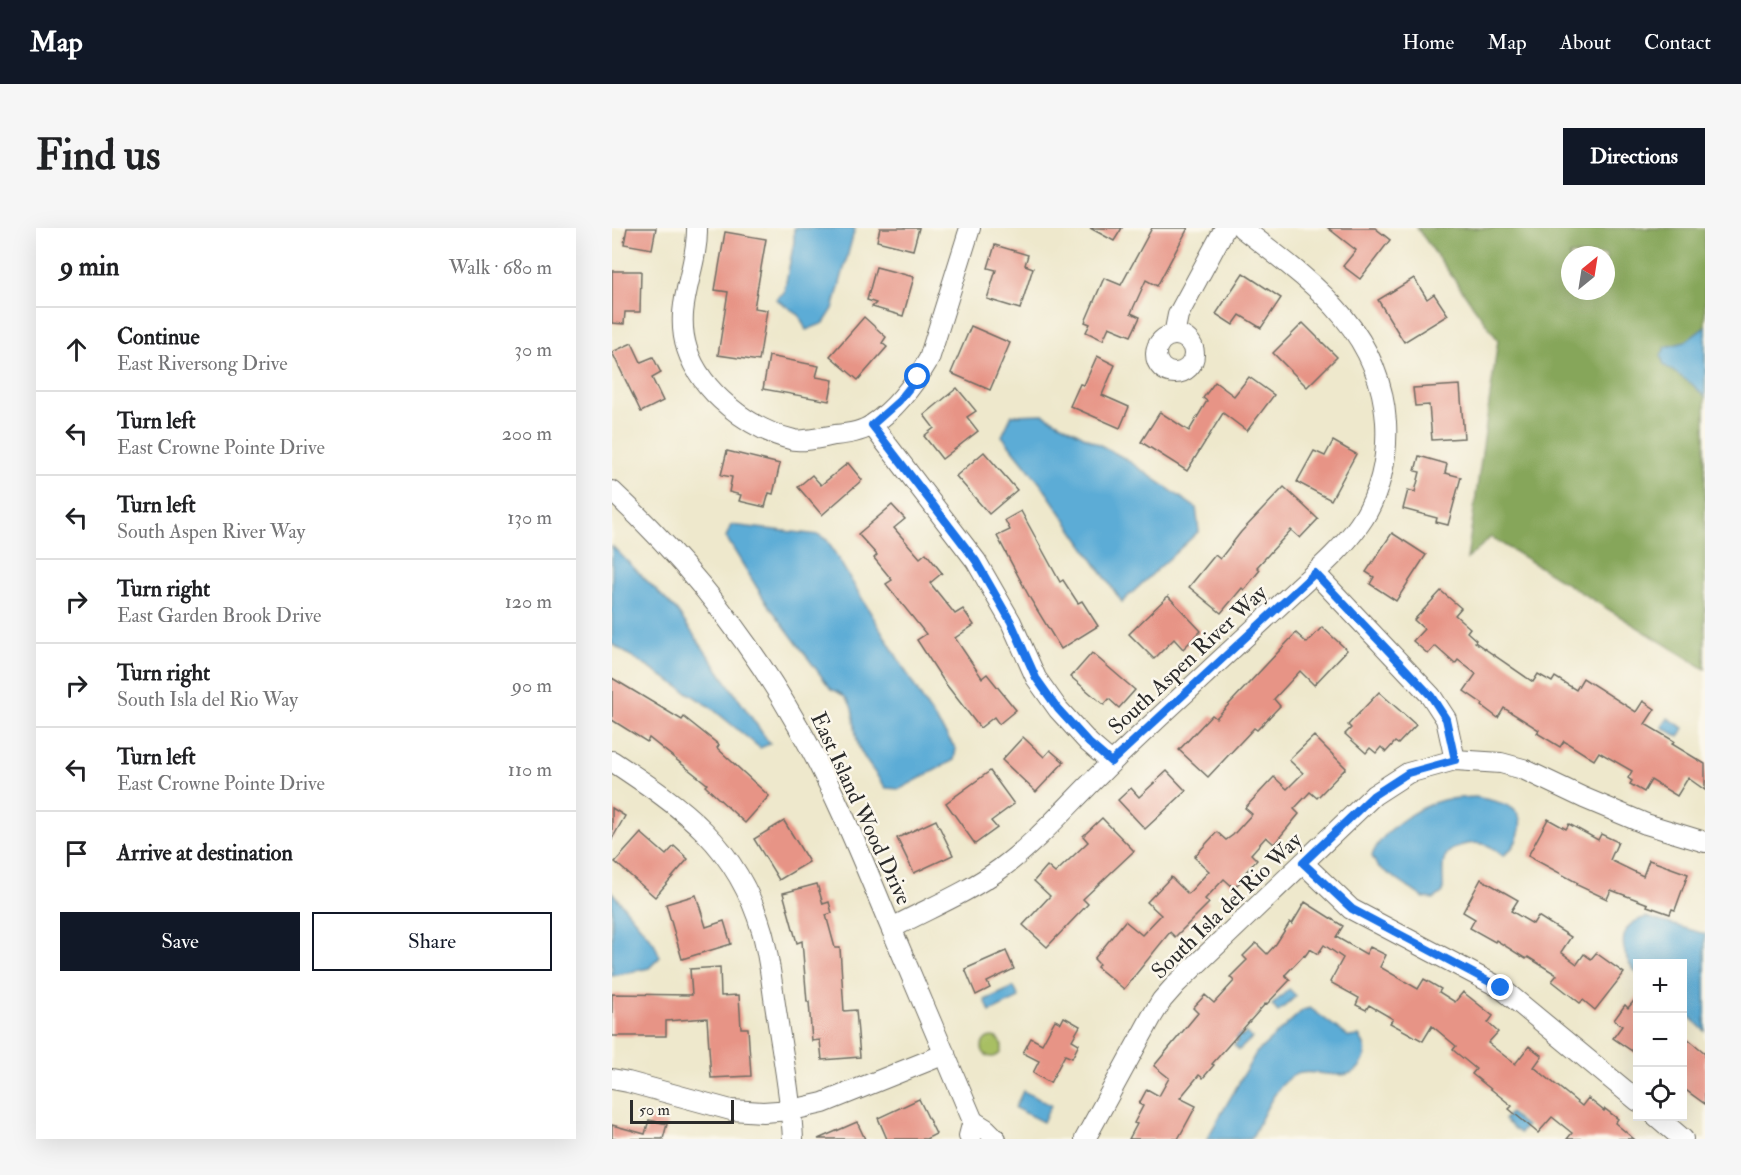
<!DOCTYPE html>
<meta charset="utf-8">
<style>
:root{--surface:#fff;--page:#f6f6f6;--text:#202124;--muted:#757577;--line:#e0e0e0;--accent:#111827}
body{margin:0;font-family:"IM FELL Double Pica",serif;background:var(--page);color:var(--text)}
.controls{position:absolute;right:18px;bottom:18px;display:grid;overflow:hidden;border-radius:0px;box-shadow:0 6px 24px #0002}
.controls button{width:54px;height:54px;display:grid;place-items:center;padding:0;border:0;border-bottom:2px solid var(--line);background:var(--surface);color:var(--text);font:30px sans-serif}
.compass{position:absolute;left:949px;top:18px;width:54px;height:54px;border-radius:50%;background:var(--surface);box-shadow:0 6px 24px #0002;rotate:30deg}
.scale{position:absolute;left:18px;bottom:15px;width:104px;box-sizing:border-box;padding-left:6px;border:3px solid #2b2b2b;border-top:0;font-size:16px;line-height:21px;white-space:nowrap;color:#2b2b2b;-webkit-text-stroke:4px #fbf7ec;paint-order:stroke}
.stop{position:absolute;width:18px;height:18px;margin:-14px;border:4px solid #1a73e8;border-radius:50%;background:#fff}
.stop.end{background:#1a73e8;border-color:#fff;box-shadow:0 2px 6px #0008}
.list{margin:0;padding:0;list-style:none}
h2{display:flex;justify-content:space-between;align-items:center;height:78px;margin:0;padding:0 24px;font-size:26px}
h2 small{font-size:20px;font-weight:400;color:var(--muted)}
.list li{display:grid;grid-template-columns:39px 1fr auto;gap:18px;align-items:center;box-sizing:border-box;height:84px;padding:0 24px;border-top:2px solid var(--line)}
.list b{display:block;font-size:22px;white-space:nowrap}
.list p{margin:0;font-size:20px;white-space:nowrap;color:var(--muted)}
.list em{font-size:20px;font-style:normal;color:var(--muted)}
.actions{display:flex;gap:12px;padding:18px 24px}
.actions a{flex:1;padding:14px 0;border:2px solid var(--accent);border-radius:0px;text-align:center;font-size:21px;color:var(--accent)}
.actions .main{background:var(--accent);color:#fff}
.icon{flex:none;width:33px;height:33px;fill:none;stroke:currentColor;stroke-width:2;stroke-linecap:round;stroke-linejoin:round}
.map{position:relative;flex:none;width:1093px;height:911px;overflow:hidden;border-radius:0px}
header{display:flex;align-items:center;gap:36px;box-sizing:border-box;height:84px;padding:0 30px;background:var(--accent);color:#fff}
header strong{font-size:28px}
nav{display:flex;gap:33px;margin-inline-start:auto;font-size:21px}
.intro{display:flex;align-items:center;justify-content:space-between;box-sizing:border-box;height:144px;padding:0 36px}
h1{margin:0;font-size:42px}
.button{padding:15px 27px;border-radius:0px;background:var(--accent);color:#fff;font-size:21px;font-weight:700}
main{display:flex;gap:36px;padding:0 36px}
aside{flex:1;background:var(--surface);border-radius:0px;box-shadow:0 6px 24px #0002}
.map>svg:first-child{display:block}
</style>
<header>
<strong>Map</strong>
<nav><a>Home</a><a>Map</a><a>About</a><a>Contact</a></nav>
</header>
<div class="intro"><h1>Find us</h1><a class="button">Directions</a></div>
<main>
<aside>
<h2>9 min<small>Walk · 680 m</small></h2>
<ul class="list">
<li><svg class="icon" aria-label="ahead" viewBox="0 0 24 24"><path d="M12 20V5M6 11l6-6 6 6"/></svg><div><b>Continue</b><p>East Riversong Drive</p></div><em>30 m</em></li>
<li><svg class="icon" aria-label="left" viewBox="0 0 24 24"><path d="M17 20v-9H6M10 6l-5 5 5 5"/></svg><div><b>Turn left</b><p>East Crowne Pointe Drive</p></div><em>200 m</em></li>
<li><svg class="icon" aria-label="left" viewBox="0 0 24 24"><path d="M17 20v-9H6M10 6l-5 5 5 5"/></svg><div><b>Turn left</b><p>South Aspen River Way</p></div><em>130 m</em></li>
<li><svg class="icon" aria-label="right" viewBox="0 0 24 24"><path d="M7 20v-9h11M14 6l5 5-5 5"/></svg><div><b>Turn right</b><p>East Garden Brook Drive</p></div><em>120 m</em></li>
<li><svg class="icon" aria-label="right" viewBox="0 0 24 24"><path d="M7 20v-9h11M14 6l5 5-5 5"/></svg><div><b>Turn right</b><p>South Isla del Rio Way</p></div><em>90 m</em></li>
<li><svg class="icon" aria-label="left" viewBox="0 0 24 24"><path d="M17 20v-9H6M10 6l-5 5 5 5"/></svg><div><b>Turn left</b><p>East Crowne Pointe Drive</p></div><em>110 m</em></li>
<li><svg class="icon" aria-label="arrive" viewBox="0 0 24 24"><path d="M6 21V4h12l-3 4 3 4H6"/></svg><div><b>Arrive at destination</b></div></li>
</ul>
<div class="actions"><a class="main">Save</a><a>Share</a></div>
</aside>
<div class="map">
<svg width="1093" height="911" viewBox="0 0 1093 911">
<rect width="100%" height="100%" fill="#fbf7ec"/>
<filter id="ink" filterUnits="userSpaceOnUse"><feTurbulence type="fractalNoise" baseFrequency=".0167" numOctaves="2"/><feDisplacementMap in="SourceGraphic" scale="12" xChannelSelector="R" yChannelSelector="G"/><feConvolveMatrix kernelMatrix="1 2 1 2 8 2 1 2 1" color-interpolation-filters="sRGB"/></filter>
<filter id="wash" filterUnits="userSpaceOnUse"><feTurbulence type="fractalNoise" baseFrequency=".008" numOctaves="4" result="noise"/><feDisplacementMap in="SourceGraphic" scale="24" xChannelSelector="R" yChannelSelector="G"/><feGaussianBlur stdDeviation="1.35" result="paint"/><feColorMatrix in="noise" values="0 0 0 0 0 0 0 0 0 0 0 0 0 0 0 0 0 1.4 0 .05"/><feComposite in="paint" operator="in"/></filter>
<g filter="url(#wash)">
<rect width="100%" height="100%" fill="#eee8cc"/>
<circle fill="#a8bf64" stroke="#6a7548" stroke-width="1.5" cx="380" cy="819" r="10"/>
<path fill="#86a65a" stroke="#586842" stroke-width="1.5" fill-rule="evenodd" d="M805 0H1093V441L879 309 855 331 886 112ZM958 27H994V63H958Z"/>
<g fill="#5bacd6" stroke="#436c80" stroke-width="1.5">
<path d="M182 0H243L221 81 212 95 194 102 187 87 164 71 172 64 182 14Z"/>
<path d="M1093 99V169L1080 156 1052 137 1049 127 1054 119 1073 114Z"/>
<path d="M431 186 512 230 584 280 587 303 510 374 431 259 390 208 400 187Z"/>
<path d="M119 297 207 307 215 312 315 479 344 521 342 532 288 561 274 560C266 548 249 529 246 516 239 493 248 471 219 461L152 371 114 309Z"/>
<path d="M0 318 65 383 158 516 148 520 97 478 0 416Z"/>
<path d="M1056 490 1072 500 1067 509 1050 499Z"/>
<path d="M863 569C884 573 916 577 907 605 904 616 900 621 891 628 886 624 880 619 875 617 864 613 843 616 835 626 828 635 832 653 831 664L822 671 812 670 765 638 760 628C768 604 806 578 831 572 841 570 853 570 863 569Z"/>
<path d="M0 664 42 715 48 729 37 740 0 748Z"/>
<path d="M1034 689 1093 706V803L1071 783 1070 736H1026L1025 745C1015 736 1007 716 1014 703 1017 695 1026 692 1034 689Z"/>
<path d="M402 759 407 770 378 784 373 772Z"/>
<path d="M677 761 684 768 666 784 660 777Z"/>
<path d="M698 780 737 809 747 808C753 817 756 823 751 834 738 861 699 835 679 849 660 862 650 891 639 911H595L644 825 691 782Z"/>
<path d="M634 805 640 810 627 822 622 817 626 813 624 810 628 806 630 809Z"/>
<path d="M411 863 439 877 431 894 403 880Z"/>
<path d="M898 885 914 898 908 905 892 892Z"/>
</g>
<g id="blocks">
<g fill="#e79486">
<path d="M15 0H44L40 21 12 16Z"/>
<path d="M268 0H307L301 22 265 13Z"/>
<path d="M478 0H510L502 13Z"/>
<path d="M540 0H576L545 58 534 52 519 85 528 89 519 108 497 99 491 112 474 104 478 96 473 94 492 50 509 57Z"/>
<path d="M716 0H763L778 12 748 51 731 38 744 22Z"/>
<path d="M113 4 154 11 142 80 155 82 147 133 106 127 116 64 103 62Z"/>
<path d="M383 17 416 27 413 37 421 40 408 81 375 71 384 42 376 40Z"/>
<path d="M264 39 302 49 291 88 260 79 264 75 255 72Z"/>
<path d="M0 43H29L28 84H13L12 96 0 95Z"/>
<path d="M631 45 669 70 649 100 628 87 621 97 604 86Z"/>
<path d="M802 50 815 71 822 66 836 87 792 114 766 72Z"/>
<path d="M252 89 274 109 270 115 275 119 246 152 218 128Z"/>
<path d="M691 95 725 129 695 159 661 125Z"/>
<path d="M359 98 398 115 378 162 339 145Z"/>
<path d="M20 115 29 134 41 129 49 145 40 150 51 173 29 184 0 124Z"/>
<path d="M157 128 207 138 204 149 221 152 217 173 151 161Z"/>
<path d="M485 128 503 137 490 167 517 179 508 200 458 178 468 156 472 157Z"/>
<path d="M637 149 662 167 635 203 611 185 575 243 529 214 548 184 577 203 595 173 591 170 603 154 622 168Z"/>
<path d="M848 157 852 210 820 212 817 177 803 178 801 160Z"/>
<path d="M345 160 364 183 355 189 366 203 330 231 312 208 322 200 312 187Z"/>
<path d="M721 213 744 226 719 272 685 254 702 223 713 228Z"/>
<path d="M115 223 168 236 161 266 157 265 153 279 127 273 129 267 117 264 120 249 109 247Z"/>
<path d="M372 224 405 262 377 286 344 248Z"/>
<path d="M807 228 835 236 833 245 849 249 836 297 824 294 825 290 791 281 796 262 803 264 808 244 803 243Z"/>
<path d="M236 235 250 252 210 287 186 259 200 247 209 257Z"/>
<path d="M672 259 706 291 688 310 679 302 645 339 648 342 632 362 630 360 609 385 577 359 603 327 608 331 629 304Z"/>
<path d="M280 277 293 291 282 300 308 330 314 325 330 345 318 355 343 386 351 381 362 397 343 410 370 450 375 446 404 482 387 496 382 489 368 500 333 455 305 412 314 406 274 356 280 352 262 330 265 327 246 306Z"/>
<path d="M409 283 448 354 451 352 466 375 470 373 486 398 449 421 419 372 385 308 398 302 393 292Z"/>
<path d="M780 305 814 327 784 373 758 356 762 349 754 344Z"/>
<path d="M829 363 849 380 843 387 858 400 855 404 864 412 863 414 921 454 926 446 940 454 943 449 964 462 971 450 1024 484 1031 473 1043 481 1033 496 1062 513 1060 516 1093 536V562L1076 550 1065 568 1039 552 1032 564 1018 556 1020 553 1016 550 1020 543 987 524 982 532 952 513 948 519 925 505 927 502 892 480 886 490 870 478 871 476 852 463 864 446 846 432 843 436 823 418 816 426 801 413 812 401 802 392Z"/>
<path d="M556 368 589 403 571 421 562 411 542 431 517 406Z"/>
<path d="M710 399 735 422 702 457 688 443 662 471 668 478 645 502 642 500 596 549 567 522 600 487 604 490 684 405 695 415Z"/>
<path d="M480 425 523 462 507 480 497 471 492 477 459 449Z"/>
<path d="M0 450 70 492 72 489 107 517 105 520 157 568 133 595 93 558 95 556 37 510 35 514 0 492Z"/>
<path d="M767 464 804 497 786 516 783 514 774 524 769 519 764 525 758 520 754 525 733 506 739 500 736 497Z"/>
<path d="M702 508 734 540 705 570 698 564 682 581 687 586 662 616 654 609 639 626 645 632 631 647 633 649 622 660 612 651 593 671 597 675 563 709 558 704 512 761 485 739 487 736 482 731 513 693 530 707 549 687 535 674 559 649 576 666 597 643 582 629 605 604 614 612 621 607 640 586 633 580 662 549 675 561 691 545 677 532Z"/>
<path d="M411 509 432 529 438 522 452 534 424 564 390 532Z"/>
<path d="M378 543 402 576 379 593 385 600 363 616 334 575Z"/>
<path d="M555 543 574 563 533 601 506 572 519 560 527 569Z"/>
<path d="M0 580 13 588 0 611Z"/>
<path d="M490 590 522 623 471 671 476 676 435 719 411 697 438 668 422 653 435 638 443 645 476 614 471 608Z"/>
<path d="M936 591 954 601 957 596 986 612 989 606 1006 614 998 632 1031 648 1037 632 1076 646 1063 682 1060 681 1058 686 1035 678 1036 676 999 662 995 671 965 657 966 655 916 628Z"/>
<path d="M324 592 341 627 302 645 285 610Z"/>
<path d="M172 593 197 634 167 652 142 611Z"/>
<path d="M29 605 54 627 62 618 76 631 43 669 3 634Z"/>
<path d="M869 651 906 672 899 683 921 696 926 688 959 709 949 724 965 736 972 726 979 731 984 725 1012 745 983 782 971 772 968 775 940 753 945 747 916 729 914 731 884 712 883 714 858 700 863 691 851 684Z"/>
<path d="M205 656 211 676 217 674 220 685 214 687 223 720H228L232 783 244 782 248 829 210 832 208 812 200 813 197 774H195L190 713 185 715 171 665Z"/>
<path d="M84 667 94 699 112 693 119 716 70 731 54 676Z"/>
<path d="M693 674 731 698 724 709 754 726 758 719 774 727 768 739 806 761 812 751 829 761 827 764 843 774 851 764 881 788 876 795 886 804 876 815 903 836 917 818 930 828 922 839 970 878 976 870 992 883 993 881 1006 891 1003 895 1022 911H955L960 905 940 889 926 905 897 881 900 878 860 846 864 841 841 822 844 818 820 798 811 813 778 795 781 791 757 777 754 782 744 777 747 770 718 754 731 730 712 717 706 726 698 721 693 728 692 727 673 747 678 752 654 777 653 776 600 836 602 837 591 850 587 847 568 870 584 878 566 911H517L525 896 522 895 531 878 527 876 535 861 547 868 557 850 542 838 586 785 581 780 593 767 602 775 622 753 618 749 635 732 631 728 644 715 655 726 664 716 678 694 680 696Z"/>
<path d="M394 723 402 741 375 754 378 760 364 767 353 741Z"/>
<path d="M108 739 109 768 127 767 129 800H136L139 848 99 850 95 790 54 793V808H0V766L80 767 78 741Z"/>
<path d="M1026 768V827L1001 810 1010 798 1002 792 1013 777 1016 780Z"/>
<path d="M452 789 468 798 460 812 467 816 460 830 453 827 438 855 421 845 427 833 411 825 419 810 430 816 443 792 449 795Z"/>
<path d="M1075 810 1093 825V876L1071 860V816Z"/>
<path d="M307 871 324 906 314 911H275L266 890Z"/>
<path d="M37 892 55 896 51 911H0V897L33 906Z"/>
<path d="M245 894 253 911H206Z"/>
</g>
</g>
</g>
<g filter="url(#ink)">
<use href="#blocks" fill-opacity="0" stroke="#6f6d63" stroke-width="1.5"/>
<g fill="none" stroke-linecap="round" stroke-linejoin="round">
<g stroke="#6f6d63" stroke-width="22">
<g id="minor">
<path d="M85 0C86 42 61 77 75 121 89 164 138 202 182 212 194 214 211 209 223 207 235 206 251 204 261 196 285 180 303 155 317 131L358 0"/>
<path d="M562 107 566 87 613 0"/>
<circle cx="563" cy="126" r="19"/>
<path d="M260 197 364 333 399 394 424 450 446 481 477 515 499 534"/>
<path d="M0 263C73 331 137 411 186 498 221 559 247 623 274 688 303 756 332 825 361 893"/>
<path d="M703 345 819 468 834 491 843 532"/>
<path d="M0 533C71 580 125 617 150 703 158 731 160 760 165 789 171 829 179 870 181 911"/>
<path d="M691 635 739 681 889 760 1026 873"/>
<path d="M280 700C315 681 355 665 388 641 425 614 455 578 488 546 525 509 564 474 602 438 630 412 658 386 685 361 707 341 730 321 747 297 768 268 776 230 774 194 768 100 698 53 630 0"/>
<path d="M0 851 16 854 119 882 151 884 180 882 211 875 333 826"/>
<path d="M1044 888 1071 911"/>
<path d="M359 911 357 908 361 893 374 901 384 911"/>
<path d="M473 911 539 790 550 772 565 755 762 567 796 545 843 532 889 535 911 541 972 570 1034 596 1093 614"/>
</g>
</g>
<use href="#minor" stroke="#fff" stroke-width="20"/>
</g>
</g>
<g fill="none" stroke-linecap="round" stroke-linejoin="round" filter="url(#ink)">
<path stroke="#1a73e8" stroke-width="8" d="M306 149 287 173 260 197 364 333 399 394 424 450 446 481 477 515 499 534 703 345 819 468 834 491 843 532 796 545 762 567 691 635 740 681 889 760"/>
</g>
<g text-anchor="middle" stroke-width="5" stroke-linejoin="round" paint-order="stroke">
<g font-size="22" fill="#2b2b2b" stroke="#fbf7ec">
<text transform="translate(575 431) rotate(-43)" y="8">South Aspen River Way</text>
<text transform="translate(250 580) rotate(65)" y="8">East Island Wood Drive</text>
<text transform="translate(614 677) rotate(-44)" y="8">South Isla del Rio Way</text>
</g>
</g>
</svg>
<div class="controls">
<button>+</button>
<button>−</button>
<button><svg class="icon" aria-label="locate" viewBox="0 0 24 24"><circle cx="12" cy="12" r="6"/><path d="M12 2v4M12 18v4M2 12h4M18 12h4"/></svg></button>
</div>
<svg class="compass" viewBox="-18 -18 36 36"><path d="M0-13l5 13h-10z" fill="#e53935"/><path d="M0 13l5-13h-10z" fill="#757577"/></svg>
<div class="scale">50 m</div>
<div class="stop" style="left:306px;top:149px"></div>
<div class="stop end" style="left:889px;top:760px"></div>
</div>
</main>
